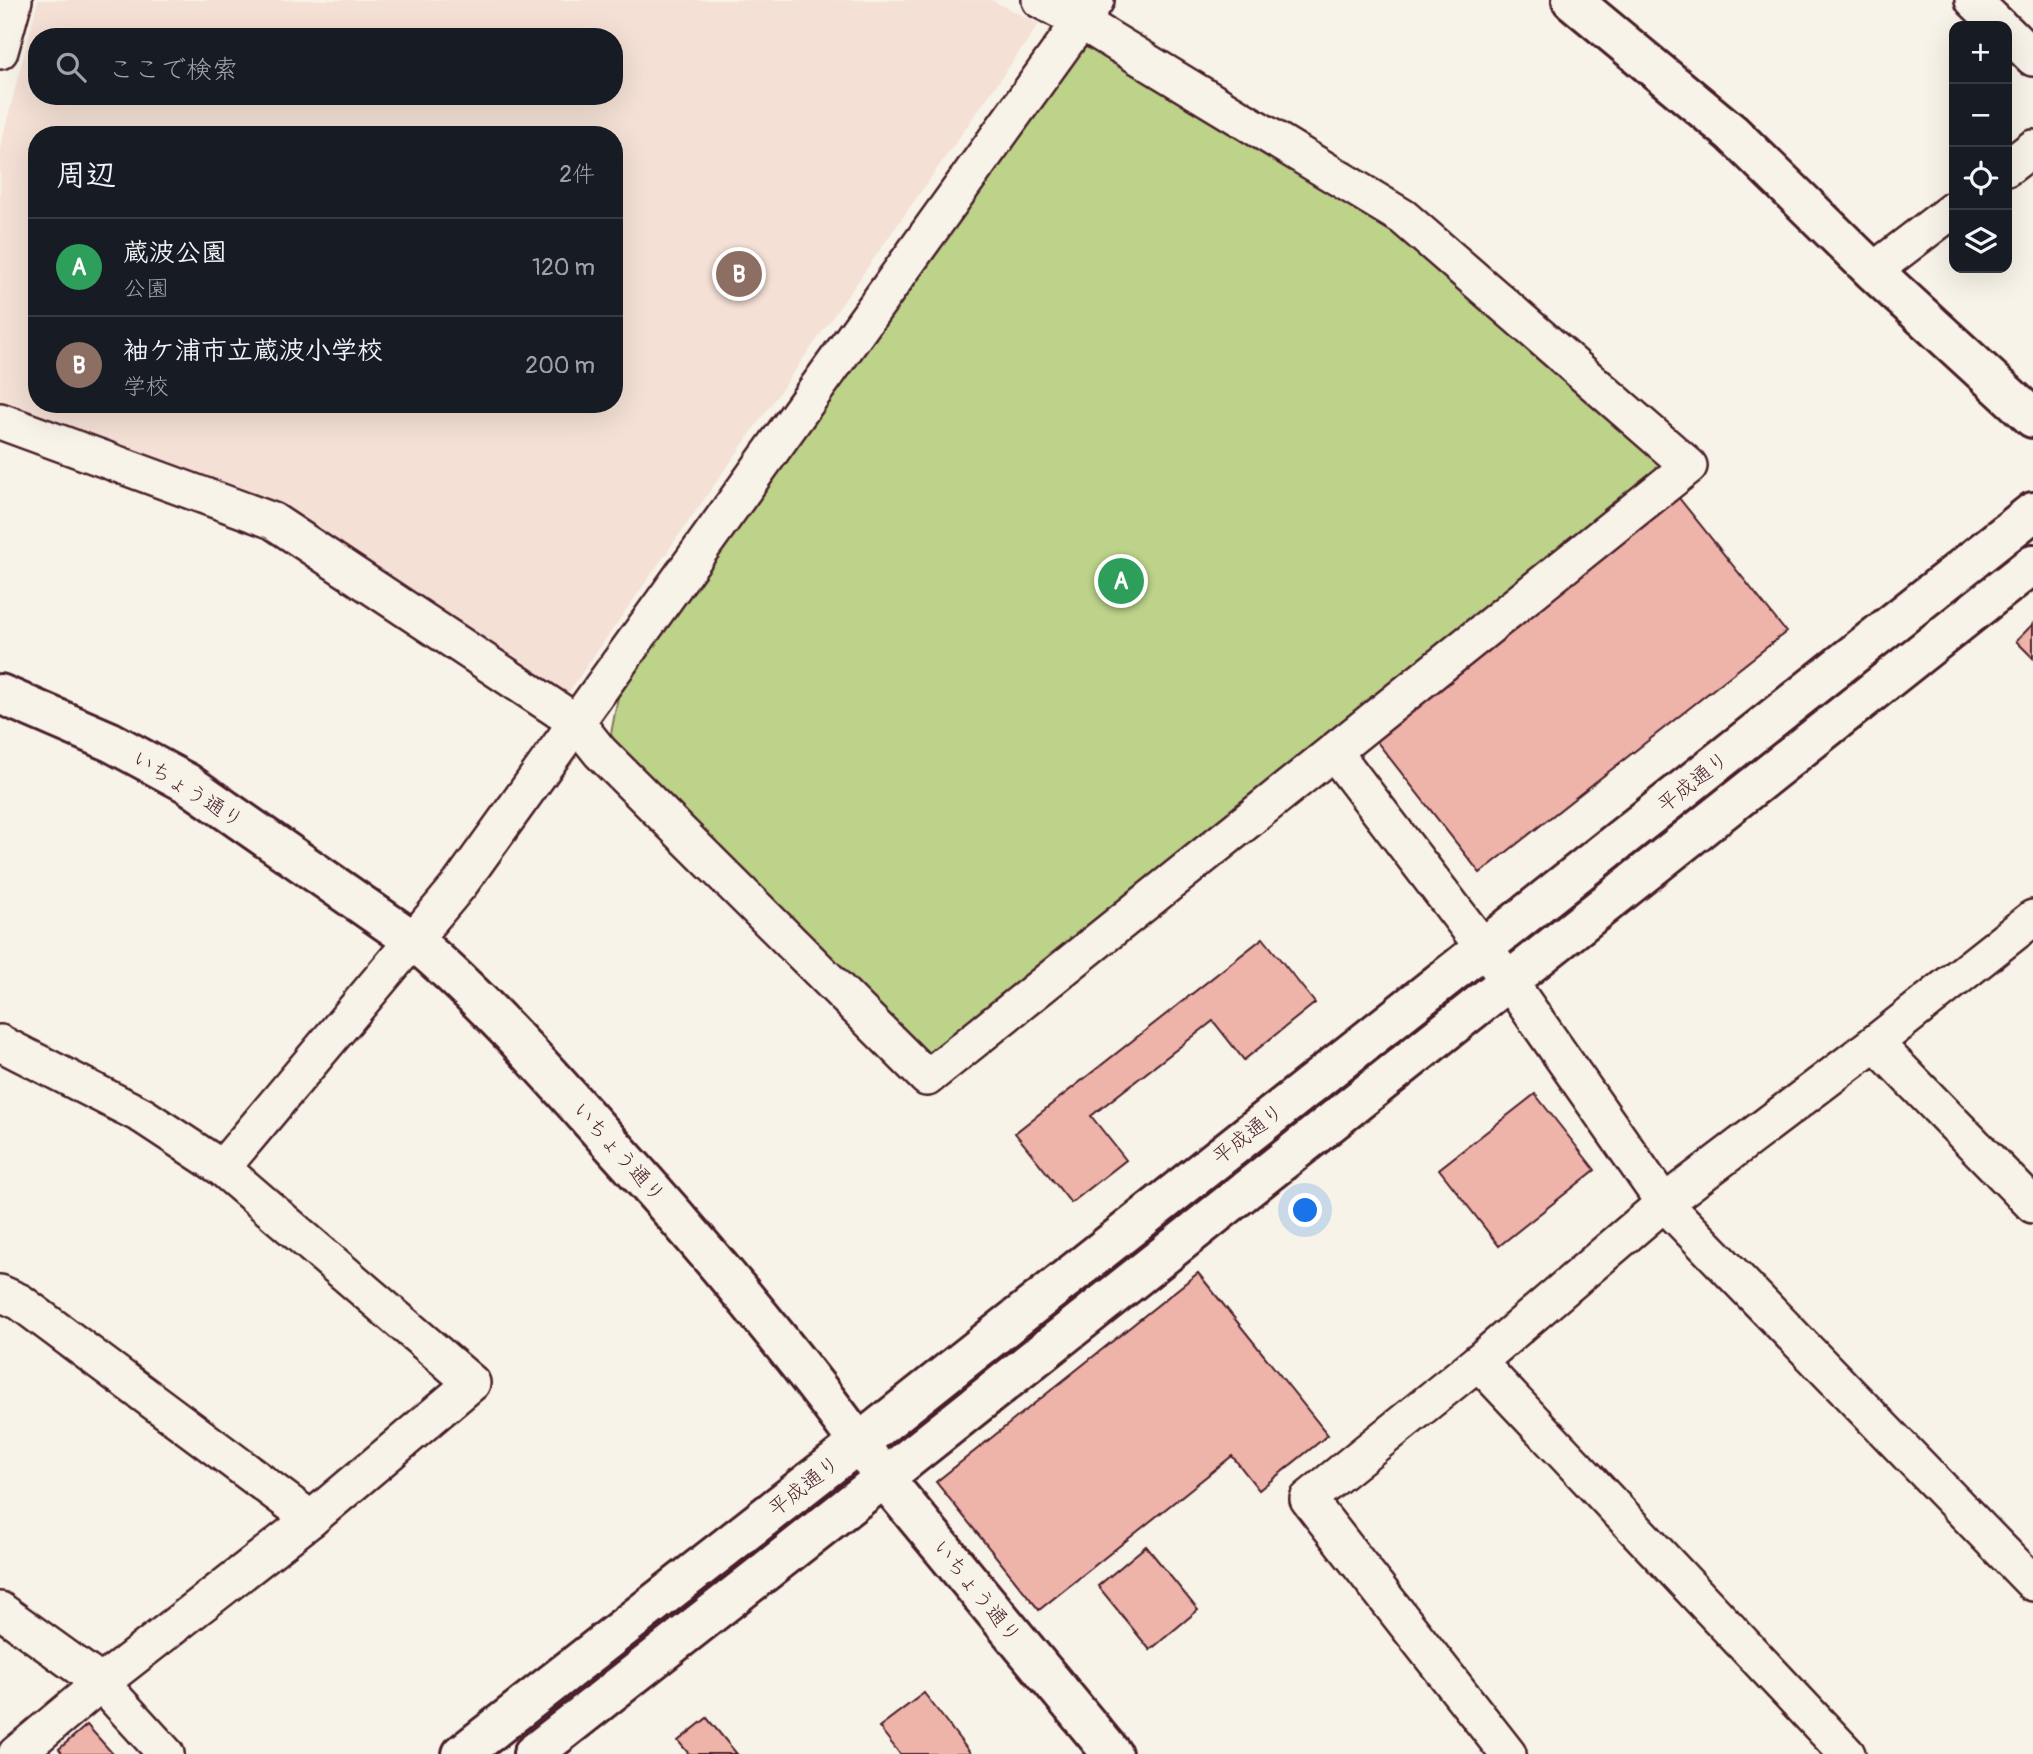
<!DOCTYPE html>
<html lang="ja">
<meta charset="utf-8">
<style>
:root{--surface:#171b24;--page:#20242c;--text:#f1f3f6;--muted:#9ea1a6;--line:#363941;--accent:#7c3aed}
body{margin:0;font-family:Pangolin,"Klee One",sans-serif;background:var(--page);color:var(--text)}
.controls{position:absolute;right:21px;top:21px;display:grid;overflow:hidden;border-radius:14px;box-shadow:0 7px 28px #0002}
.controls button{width:63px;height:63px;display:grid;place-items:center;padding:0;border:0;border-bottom:2px solid var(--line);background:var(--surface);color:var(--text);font:35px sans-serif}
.you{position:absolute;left:1306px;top:1211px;width:24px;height:24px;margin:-18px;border:5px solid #fff;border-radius:50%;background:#1a73e8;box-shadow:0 0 0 10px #1a73e833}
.badge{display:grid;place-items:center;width:46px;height:46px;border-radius:50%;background:var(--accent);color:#fff;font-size:23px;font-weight:700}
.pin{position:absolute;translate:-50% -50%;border:4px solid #fff;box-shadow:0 2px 7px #0006}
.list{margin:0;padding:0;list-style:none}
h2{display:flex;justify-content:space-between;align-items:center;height:91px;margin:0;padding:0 28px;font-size:30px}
h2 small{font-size:23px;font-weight:400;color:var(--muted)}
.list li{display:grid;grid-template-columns:46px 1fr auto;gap:21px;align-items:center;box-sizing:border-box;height:98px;padding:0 28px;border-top:2px solid var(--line)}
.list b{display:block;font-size:26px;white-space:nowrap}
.list p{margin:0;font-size:23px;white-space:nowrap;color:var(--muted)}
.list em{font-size:23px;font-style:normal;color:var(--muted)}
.icon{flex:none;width:38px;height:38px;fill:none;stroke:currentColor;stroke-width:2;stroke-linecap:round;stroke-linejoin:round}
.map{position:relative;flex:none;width:2033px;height:1754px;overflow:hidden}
.search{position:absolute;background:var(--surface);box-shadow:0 7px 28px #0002;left:28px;top:28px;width:595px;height:77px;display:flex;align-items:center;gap:18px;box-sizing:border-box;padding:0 24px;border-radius:28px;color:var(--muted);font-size:26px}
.panel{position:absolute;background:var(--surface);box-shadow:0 7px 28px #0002;left:28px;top:126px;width:595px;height:287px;border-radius:28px}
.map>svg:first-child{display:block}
</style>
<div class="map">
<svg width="2033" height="1754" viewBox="0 0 2033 1754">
<rect width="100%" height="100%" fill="#f7f3e8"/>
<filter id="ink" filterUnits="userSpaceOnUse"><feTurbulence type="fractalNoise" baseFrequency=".0143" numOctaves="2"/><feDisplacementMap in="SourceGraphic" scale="14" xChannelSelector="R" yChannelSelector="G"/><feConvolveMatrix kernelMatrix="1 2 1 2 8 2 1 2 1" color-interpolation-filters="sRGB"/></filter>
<g filter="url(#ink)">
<path fill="#f4e0d5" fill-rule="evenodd" d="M38 0H991L1039 24 567 694 277 501 0 401V148ZM37 37H614V96H37ZM37 135H614V404H37Z"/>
<path fill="#bcd389" stroke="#83795a" stroke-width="2" d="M1080 21 1403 217 1689 466 927 1078 610 739 618 697Z"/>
<g fill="#eeb4a9" stroke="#4a1f2b" stroke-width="2">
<path d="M1675 493 1786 632 1480 873 1370 733Z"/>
<path d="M2033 624V658L2016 641Z"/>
<path d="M1263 938 1315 1003 1244 1060 1213 1021 1091 1116 1126 1160 1071 1203 1015 1133Z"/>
<path d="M1535 1094 1595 1170 1499 1246 1439 1169Z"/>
<path d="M1198 1273 1328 1435 1259 1490 1232 1456 1039 1610 936 1482Z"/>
<path d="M1146 1546 1198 1610 1150 1650 1098 1586Z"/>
<path d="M924 1693 971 1754H900L879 1727Z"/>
<path d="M707 1718 737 1754H689L678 1741Z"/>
<path d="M87 1725 113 1754H63L59 1749Z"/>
</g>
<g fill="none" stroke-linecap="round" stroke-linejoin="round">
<g stroke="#4a1f2b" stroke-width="40">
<g id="street">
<path d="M1973 0 2000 26"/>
<path d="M2007 32 2033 58"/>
<path d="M0 51 14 0"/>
<path d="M2007 168 2033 148"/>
<path d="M1873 271 1954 209"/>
<path d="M0 421 273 521 576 722 600 752 927 1078 1689 466 1403 217 1080 21 1040 0"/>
<path d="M1334 752 1509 981 1664 1203 2033 1583"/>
<path d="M0 1043 143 1116 222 1168 472 1383 311 1519 101 1683 16 1754"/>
<path d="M1875 1043 2033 1205"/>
<path d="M222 1168 460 884 1096 0"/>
<path d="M0 1293 20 1302 311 1519"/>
<path d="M1478 1362 1847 1754"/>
<path d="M0 1610 101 1683 166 1754"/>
<path d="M1508 1754 1308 1499 1478 1362 1664 1203 1875 1043 2033 918"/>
</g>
</g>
<g stroke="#4a1f2b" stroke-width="44">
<g id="secondary">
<path d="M1572 0 1732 133 1873 271 2033 418"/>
<path d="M0 694 111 742 187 783 414 941C484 1000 545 1070 606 1138 704 1246 800 1359 884 1478L1112 1754"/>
<path d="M462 1754 859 1443 2033 512"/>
<path d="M533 1754 884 1478 2033 564"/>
</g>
</g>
<use href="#street" stroke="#f7f3e8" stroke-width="35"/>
<use href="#secondary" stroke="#f7f3e8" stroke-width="38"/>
</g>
</g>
<g text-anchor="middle" stroke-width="5" stroke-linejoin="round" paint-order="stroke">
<g font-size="21" fill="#4a1f2b" stroke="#f7f3e8">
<text transform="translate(1693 782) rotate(-38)" y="7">平成通り</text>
<text transform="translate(188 789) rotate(32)" y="7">いちょう通り</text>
<text transform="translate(1248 1134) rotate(-38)" y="7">平成通り</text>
<text transform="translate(619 1152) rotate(48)" y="7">いちょう通り</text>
<text transform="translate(804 1486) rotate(-38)" y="7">平成通り</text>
<text transform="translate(977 1591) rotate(51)" y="7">いちょう通り</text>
</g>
</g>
</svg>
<div class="controls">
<button>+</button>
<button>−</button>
<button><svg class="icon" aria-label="locate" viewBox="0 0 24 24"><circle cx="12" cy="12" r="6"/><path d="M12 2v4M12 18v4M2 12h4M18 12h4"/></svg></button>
<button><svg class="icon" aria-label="layers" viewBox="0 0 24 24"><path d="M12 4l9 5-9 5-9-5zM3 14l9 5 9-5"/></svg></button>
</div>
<div class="you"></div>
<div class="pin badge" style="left:1121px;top:581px;background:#2e9e5b">A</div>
<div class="pin badge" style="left:739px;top:274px;background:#8d6e63">B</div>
<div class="search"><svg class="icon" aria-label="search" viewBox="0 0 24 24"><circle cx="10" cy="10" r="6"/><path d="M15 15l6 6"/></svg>ここで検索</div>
<section class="panel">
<h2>周辺<small>2件</small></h2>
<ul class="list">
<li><span class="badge" style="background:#2e9e5b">A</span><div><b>蔵波公園</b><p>公園</p></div><em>120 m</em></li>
<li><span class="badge" style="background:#8d6e63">B</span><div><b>袖ケ浦市立蔵波小学校</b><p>学校</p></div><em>200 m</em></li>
</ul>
</section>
</div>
